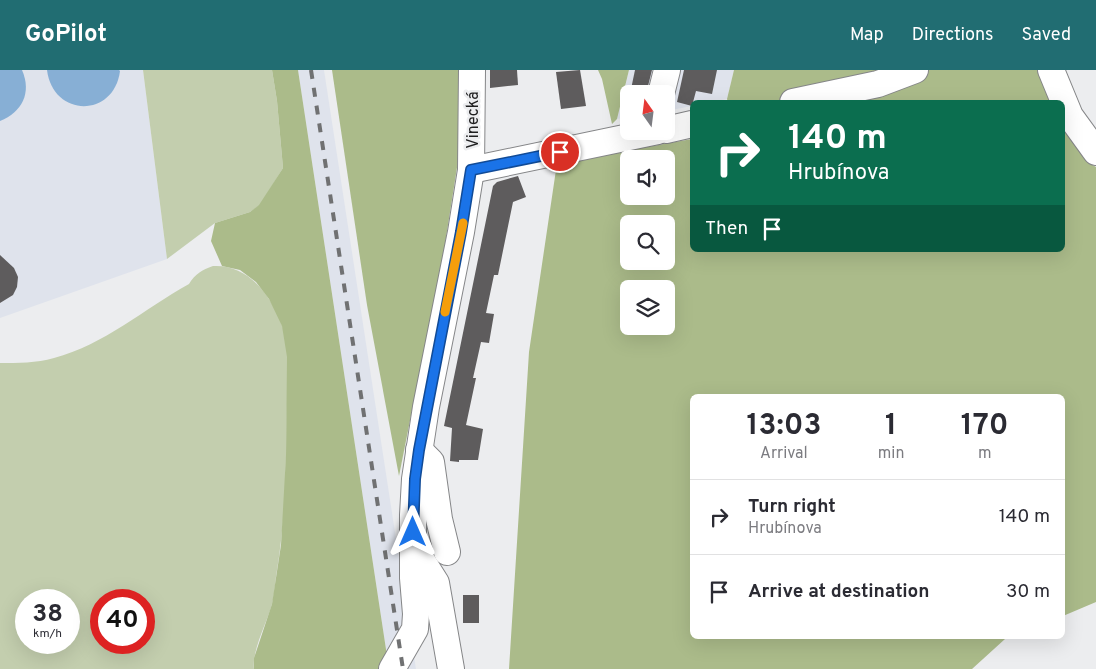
<!DOCTYPE html>
<html lang="en">
<head>
<meta charset="utf-8">
<style>
  body { margin:0; font-family:Overpass,sans-serif; background:#f2f2f3; color:#2b2b33; height:100vh; display:flex; flex-direction:column; font-size:19px; white-space:nowrap }
  * { box-sizing:border-box; margin:0 }
  p { font-size:16px; color:#7c7c81 }
  .icon { flex:none; width:28px; height:28px; fill:none; stroke:currentColor; stroke-width:2; stroke-linecap:round; stroke-linejoin:round }
  .map { position:relative; flex:1; overflow:hidden }
  .side { position:absolute; left:690px; top:324px; width:375px; height:245px; display:flex; flex-direction:column; background:#fff; border-radius:8px; box-shadow:0 5px 20px #0002 }
  .side>* { flex:none }
  .guide { position:absolute; left:690px; top:30px; width:375px; height:152px; border-radius:8px; box-shadow:0 5px 20px #0002; background:#0b6e4f; color:#fff; overflow:hidden }
  .needle { width:32px; rotate:346deg }
  .fabs { position:absolute; left:620px; top:15px; display:grid; gap:10px }
  .fabs a { display:grid; place-items:center; width:55px; height:55px; border-radius:8px; background:#fff; box-shadow:0 5px 20px #0002; font-size:25px }
  .speed { position:absolute; left:15px; top:519px; display:flex; gap:10px; font-size:25px; font-weight:700; text-align:center }
  .speed>* { display:grid; place-content:center; width:65px; height:65px; border-radius:50%; background:#fff; box-shadow:0 5px 20px #0002; line-height:1 }
  .speed small { font-size:12px; font-weight:400 }
  .speed .limit { border:8px solid #d22; background:#fff; color:#111 }
  .pin { position:absolute; display:grid; place-items:center; width:42px; height:42px; color:#fff; margin:-21px; border:2px solid #fff; border-radius:50%; box-shadow:0 1px 5px #0007 }
  .me { position:absolute; width:55px; margin:-28px; rotate:0deg; stroke-linejoin:round; filter:drop-shadow(0 0 4px #0008) }
  .turn { display:flex; align-items:center; gap:18px; height:105px; padding:0 15px; font-size:22px }
  .turn .icon { width:65px; height:65px; stroke-width:2.5 }
  .turn b { display:block; font-size:35px; line-height:42px }
  .then { display:flex; align-items:center; height:48px; padding:0 15px; background:#0003; gap:10px; font-size:19px }
  .eta { display:flex; justify-content:space-evenly; align-items:center; height:85px; text-align:center }
  .eta b { font-size:30px; font-weight:700; line-height:35px }
  ul { padding:0; list-style:none }
  li { display:flex; align-items:center; gap:15px; height:75px; padding:0 15px; border-top:1px solid #e1e1e2 }
  li div { flex:1 }
  li b { display:block; font-size:19px }
  li em { font-style:normal }
  header { display:flex; align-items:center; gap:30px; box-sizing:border-box; height:70px; padding:0 25px; background:#216d72; color:#fff }
  header strong { font-size:24px }
  nav { display:flex; gap:28px; margin-inline-start:auto; font-size:18px }
  .map>svg:first-child { display:block }
  .built { fill:#dfe3ec }
  .green { fill:#c3ceae; fill-rule:evenodd }
  .forest { fill:#abbb8a; fill-rule:evenodd }
  .water { fill:#87afd5 }
  .building { fill:#5e5c5d }
  .lines { fill:none; stroke-linecap:round; stroke-linejoin:round }
  .minor-casing { stroke:#858688; stroke-width:28 }
  .minor { stroke:#fff; stroke-width:26 }
  .rail { stroke:#707172; stroke-width:4; stroke-dasharray:9 9; stroke-linecap:butt }
  .route-casing { stroke:#114b97; stroke-width:12 }
  .route { stroke:#1a73e8; stroke-width:9 }
  .slow { stroke:#f59e0b; stroke-width:9 }
  .labels { text-anchor:middle; stroke-width:5; stroke-linejoin:round; paint-order:stroke }
  .street-label { font-size:16px; fill:#1f1f20; stroke:#ecedef }
</style>
</head>
<body>
<header>
<strong>GoPilot</strong>
<nav><a>Map</a><a>Directions</a><a>Saved</a></nav>
</header>
<div class="map">
<svg width="1096" height="599" viewBox="0 0 1096 599">
  <rect width="100%" height="100%" fill="#ecedef"/>
  <g class="built">
    <polygon points="0,0 143,0 167,189 0,248"/>
    <polygon points="298,0 324,0 416,599 389,599"/>
    <polygon points="629,0 734,0 727,29 710,32 692,32 692,36 666,41 666,24 629,24 629,47 617,49"/>
  </g>
  <g class="green">
    <polygon points="143,0 272,0 277,31 283,98 260,135 250,142 215,153 167,189"/>
    <path d="M213,196C248,194 271,225 282,255C291,279 287,309 287,334C286,389 286,446 277,500C275,511 275,523 272,534C267,553 252,579 254,599H0V293C18,293 36,293 54,288C104,275 144,239 189,214C195,204 202,200 213,196ZM26,530H69V572H26ZM101,530H144V572H101Z"/>
  </g>
  <g class="forest">
    <polygon points="272,0 298,0 389,599 254,599 254,588 272,534 281,475 286,385 287,287 282,256 269,229 256,212 240,200 222,196 211,171 215,153 250,142 259,135 283,98 277,31"/>
    <polygon points="332,0 460,0 461,72 445,174 399,406 367,235"/>
    <polygon points="598,0 629,0 617,49 612,54 602,9"/>
    <polygon points="734,0 1042,0 1054,32 728,32 727,29"/>
    <path d="M1063,54L1091,94L1096,97V532L1063,546L1062,326H692V566H1012L1005,569L972,599H509L529,282L557,93L692,69V180H1062ZM629,89H666V126H629ZM629,154H666V191H629ZM629,219H666V256H629Z"/>
  </g>
  <g class="water">
    <path d="M0,0H22C32,23 22,42 0,51Z"/>
    <path d="M47,0H119L120,1C114,48 53,48 47,0Z"/>
  </g>
  <g class="building">
    <polygon points="490,0 517,0 518,15 490,18"/>
    <polygon points="580,0 586,36 561,39 556,2"/>
    <polygon points="635,0 652,0 646,24 630,24"/>
    <polygon points="684,0 717,0 712,24 696,21 692,36 677,32"/>
    <polygon points="518,106 526,127 513,132 498,205 494,205 486,243 494,244 489,273 481,272 473,308 476,308 466,355 483,359 478,390 459,390 459,392 450,391 452,358 444,356 493,116 497,112"/>
    <polygon points="0,185 14,198 18,207 17,217 13,225 0,233"/>
    <rect x="463" y="525" width="16" height="28"/>
  </g>
  <g class="lines">
    <g class="minor-casing">
      <g id="minor">
        <polyline points="1051,0 1070,46 1096,82"/>
        <polyline points="661,24 667,0"/>
        <polyline points="793,32 878,14 915,0"/>
        <polyline points="666,60 692,54"/>
        <polyline points="471,100 658,61"/>
        <polyline points="419,380 431,392 439,449 447,482"/>
        <polyline points="414,478 436,513 451,599"/>
        <polyline points="392,599 415,559 416,544 413,508 413,445 415,409 426,337 461,162 471,100 472,0"/>
      </g>
    </g>
    <use href="#minor" class="minor"/>
    <polyline class="rail" points="311,0 403,599"/>
  </g>
  <g class="lines">
    <g class="route-casing">
      <polyline id="route" points="413,462 415,409 419,380 461,162 471,100 560,82"/>
    </g>
    <use href="#route" class="route"/>
    <polyline class="slow" points="445,242 463,153"/>
  </g>
  <g class="labels">
    <g class="street-label">
      <text transform="translate(472 50) rotate(-90)" y="6">Vinecká</text>
    </g>
  </g>
</svg>
<div class="fabs">
<a><svg class="needle" viewBox="-14 -14 28 28"><path d="M0-13l5 13h-10z" fill="#e53935"/><path d="M0 13l5-13h-10z" fill="#7c7c81"/></svg></a>
<a><svg class="icon" aria-label="sound" viewBox="0 0 24 24"><path d="M4 9h4l5-4v14l-5-4H4zM17 9q2 3 0 6"/></svg></a>
<a><svg class="icon" aria-label="search" viewBox="0 0 24 24"><circle cx="10" cy="10" r="6"/><path d="M15 15l6 6"/></svg></a>
<a><svg class="icon" aria-label="layers" viewBox="0 0 24 24"><path d="M12 4l9 5-9 5-9-5zM3 14l9 5 9-5"/></svg></a>
</div>
<div class="speed"><div>38<small>km/h</small></div><div class="limit">40</div></div>
<div class="pin" style="left:560px;top:82px;background:#d93025"><svg class="icon" aria-label="arrive" viewBox="0 0 24 24"><path d="M6 21V4h12l-3 4 3 4H6"/></svg></div>
<svg class="me" style="left:413px;top:462px" viewBox="-20 -20 40 40"><path d="M0-17L14 15 0 8-14 15z" fill="#1a73e8" stroke="#fff" stroke-width="4"/></svg>
<div class="guide">
<div class="turn"><svg class="icon" aria-label="right" viewBox="0 0 24 24"><path d="M7 20v-9h11M14 6l5 5-5 5"/></svg><div><b>140 m</b>Hrubínova</div></div>
<div class="then">Then<svg class="icon" aria-label="arrive" viewBox="0 0 24 24"><path d="M6 21V4h12l-3 4 3 4H6"/></svg></div>
</div>
<section class="side">
<div class="eta">
<div><b>13:03</b><p>Arrival</p></div>
<div><b>1</b><p>min</p></div>
<div><b>170</b><p>m</p></div>
</div>
<ul>
<li><svg class="icon" aria-label="right" viewBox="0 0 24 24"><path d="M7 20v-9h11M14 6l5 5-5 5"/></svg><div><b>Turn right</b><p>Hrubínova</p></div><em>140 m</em></li>
<li><svg class="icon" aria-label="arrive" viewBox="0 0 24 24"><path d="M6 21V4h12l-3 4 3 4H6"/></svg><div><b>Arrive at destination</b></div><em>30 m</em></li>
</ul>
</section>
</div>
</body>
</html>
